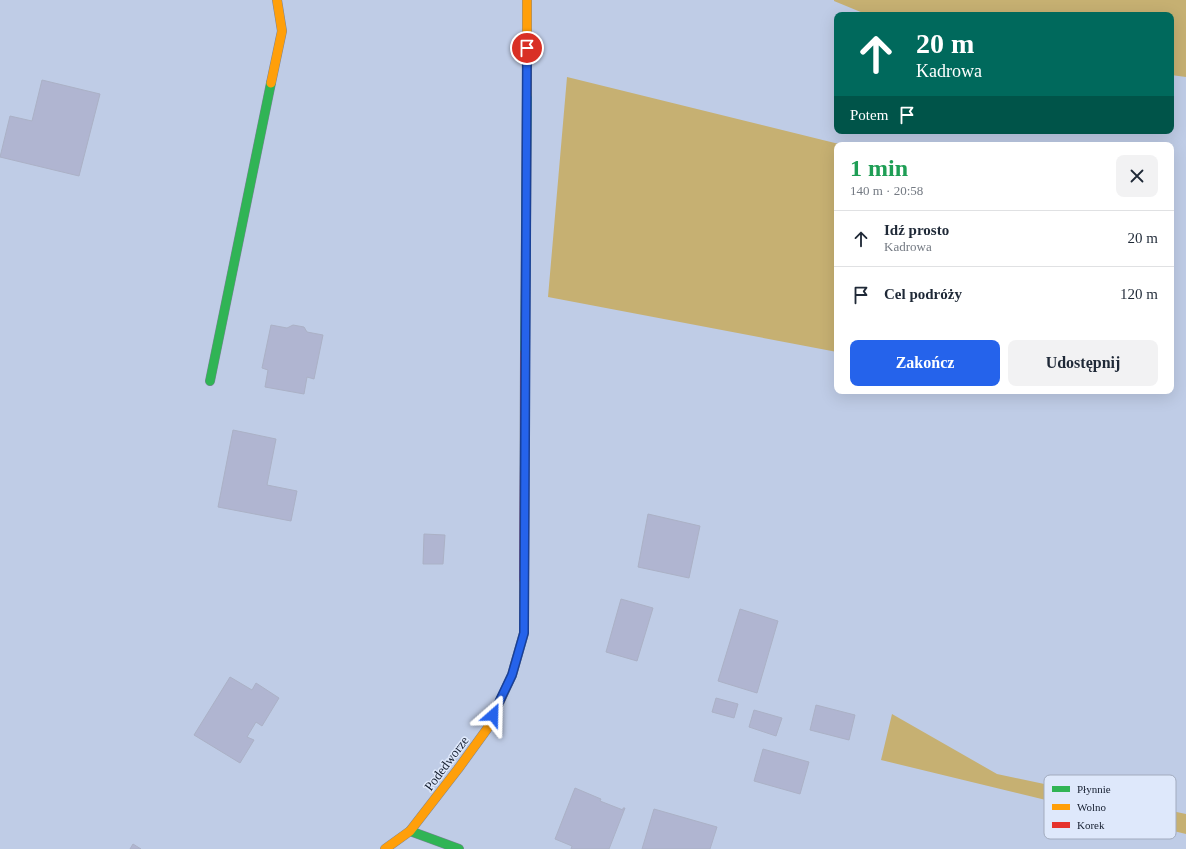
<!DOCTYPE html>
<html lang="pl">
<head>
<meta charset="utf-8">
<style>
  body { margin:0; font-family:"Times New Roman",serif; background:#f2f2f3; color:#1f2937; height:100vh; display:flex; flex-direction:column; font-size:15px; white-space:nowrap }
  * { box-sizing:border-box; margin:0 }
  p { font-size:13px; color:#747a83 }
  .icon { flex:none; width:22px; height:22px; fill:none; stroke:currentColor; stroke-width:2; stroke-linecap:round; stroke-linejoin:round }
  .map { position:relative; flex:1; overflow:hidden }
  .drawer { position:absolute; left:834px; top:142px; width:340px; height:252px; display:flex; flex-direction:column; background:#fff; border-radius:8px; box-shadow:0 4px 16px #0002 }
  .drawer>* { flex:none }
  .banner { position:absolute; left:834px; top:12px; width:340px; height:122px; border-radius:8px; box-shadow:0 4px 16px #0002; background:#00695c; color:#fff; overflow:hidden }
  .pin { position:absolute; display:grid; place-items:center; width:34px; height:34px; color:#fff; margin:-17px; border:2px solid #fff; border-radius:50%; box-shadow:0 1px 4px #0007 }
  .me { position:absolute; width:44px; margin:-22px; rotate:25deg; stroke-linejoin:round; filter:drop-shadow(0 0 3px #0008) }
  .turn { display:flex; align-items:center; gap:14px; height:84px; padding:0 16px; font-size:18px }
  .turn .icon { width:52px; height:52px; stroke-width:2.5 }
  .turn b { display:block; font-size:28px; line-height:34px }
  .then { display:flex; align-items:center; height:38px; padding:0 16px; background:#0003; gap:8px; font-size:15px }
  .round { display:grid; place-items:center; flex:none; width:42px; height:42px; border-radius:8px; background:#f2f2f3 }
  .summary { display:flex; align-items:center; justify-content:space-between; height:68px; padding:0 16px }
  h1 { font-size:24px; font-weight:800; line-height:30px; color:#1e9e55 }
  .primary-button { display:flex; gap:8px; margin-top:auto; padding:8px 16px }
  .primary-button a { flex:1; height:46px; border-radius:8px; background:#2563eb; color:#fff; font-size:16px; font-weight:800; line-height:46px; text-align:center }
  .primary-button a+a { background:#f2f2f3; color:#1f2937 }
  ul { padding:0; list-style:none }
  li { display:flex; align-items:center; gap:12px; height:56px; padding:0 16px; border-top:1px solid #e0e1e3 }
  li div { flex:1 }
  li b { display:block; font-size:15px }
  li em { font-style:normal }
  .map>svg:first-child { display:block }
  .green { fill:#c6b072 }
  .building { fill:#b0b5d1; stroke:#abb1c6 }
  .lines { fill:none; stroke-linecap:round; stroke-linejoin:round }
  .fast-casing { stroke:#7b8497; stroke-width:10 }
  .slow-casing { stroke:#7b8497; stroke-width:10 }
  .jam-casing { stroke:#7b8497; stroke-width:10 }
  .fast { stroke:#30b455; stroke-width:9 }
  .slow { stroke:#ff9f0a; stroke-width:9 }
  .jam { stroke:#e5322d; stroke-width:9 }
  .route-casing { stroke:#184099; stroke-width:10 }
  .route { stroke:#2563eb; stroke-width:7 }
  .labels { text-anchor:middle; stroke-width:3; stroke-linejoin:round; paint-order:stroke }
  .street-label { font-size:13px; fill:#151e2f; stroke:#dee8fb }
  .key { fill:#dee8fb; stroke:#a2abbe; stroke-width:1 }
  .key-label { font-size:11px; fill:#151e2f }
</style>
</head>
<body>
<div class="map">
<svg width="1186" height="849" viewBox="0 0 1186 849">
  <rect width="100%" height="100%" fill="#bfcce6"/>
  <g class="green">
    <polygon points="834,0 1186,0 1186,77 1171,75 1171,15 868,15 834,1"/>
    <polygon points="567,77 843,145 837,145 837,352 548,297"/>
    <polygon points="892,714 997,774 1186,814 1186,834 881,760"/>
  </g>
  <g class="building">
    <polygon points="42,80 100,94 79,176 0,157 10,116 32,121"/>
    <polygon points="271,325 287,328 293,325 304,327 307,332 323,335 314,379 307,377 304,394 265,387 268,370 262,368"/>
    <polygon points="233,430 276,439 267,485 297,491 291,521 218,507"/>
    <polygon points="648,514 700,526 689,578 638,567"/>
    <polygon points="424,534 445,535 443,564 423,564"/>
    <polygon points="621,599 653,608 637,661 606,652"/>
    <polygon points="740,609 778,621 757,693 718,681"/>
    <polygon points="230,677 252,690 256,683 279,698 262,726 256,722 247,737 254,740 240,763 194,735"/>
    <polygon points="716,698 738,704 734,718 712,712"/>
    <polygon points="816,705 855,715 849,740 810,730"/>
    <polygon points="754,710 782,718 776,736 749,727"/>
    <polygon points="763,749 809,762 800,794 754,781"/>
    <polygon points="575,788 601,799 600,801 623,810 623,808 625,808 609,849 571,849 572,846 555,839"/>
    <polygon points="654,809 717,827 710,849 642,849"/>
    <polygon points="133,844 141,849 130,849"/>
  </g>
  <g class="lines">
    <g class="fast-casing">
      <g id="fast">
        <polyline points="525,352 527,95"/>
        <polyline points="210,381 271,83"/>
        <polyline points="410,831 459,849"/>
      </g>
    </g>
    <g class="slow-casing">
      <g id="slow">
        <polyline points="271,83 282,31 277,0"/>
        <polyline points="527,95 527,0"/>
        <polyline points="385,849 410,831 458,769 487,729 512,675 524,633 524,580"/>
      </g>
    </g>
    <g class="jam-casing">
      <polyline id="jam" points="524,580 525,352"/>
    </g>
    <use href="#fast" class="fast"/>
    <use href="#slow" class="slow"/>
    <use href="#jam" class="jam"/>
  </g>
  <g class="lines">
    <g class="route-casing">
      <polyline id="route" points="493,715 512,675 524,633 527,48"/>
    </g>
    <use href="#route" class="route"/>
  </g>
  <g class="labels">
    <g class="street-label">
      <text transform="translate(446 763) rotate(-53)" y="5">Podedworze</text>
    </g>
  </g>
  <rect x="1044" y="775" width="132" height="64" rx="6" class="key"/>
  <rect x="1052" y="786" width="18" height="6" fill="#30b455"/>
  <rect x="1052" y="804" width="18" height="6" fill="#ff9f0a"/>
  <rect x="1052" y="822" width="18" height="6" fill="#e5322d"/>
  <g class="key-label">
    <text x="1077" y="793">Płynnie</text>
    <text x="1077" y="811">Wolno</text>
    <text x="1077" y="829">Korek</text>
  </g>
</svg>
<div class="pin" style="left:527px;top:48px;background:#d93025"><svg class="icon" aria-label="arrive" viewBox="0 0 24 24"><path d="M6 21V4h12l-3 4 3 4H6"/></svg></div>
<svg class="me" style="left:493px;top:715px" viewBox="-20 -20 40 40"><path d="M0-17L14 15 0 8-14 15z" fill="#2563eb" stroke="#fff" stroke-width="4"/></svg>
<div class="banner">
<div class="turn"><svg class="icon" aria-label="ahead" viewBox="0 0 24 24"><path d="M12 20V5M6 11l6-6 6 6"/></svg><div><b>20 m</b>Kadrowa</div></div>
<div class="then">Potem<svg class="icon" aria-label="arrive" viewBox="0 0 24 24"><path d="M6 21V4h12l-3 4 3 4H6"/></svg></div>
</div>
<section class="drawer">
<div class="summary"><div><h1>1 min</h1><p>140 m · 20:58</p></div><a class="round"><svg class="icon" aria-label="close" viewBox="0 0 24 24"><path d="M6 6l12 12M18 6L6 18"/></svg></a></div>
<ul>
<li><svg class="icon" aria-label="ahead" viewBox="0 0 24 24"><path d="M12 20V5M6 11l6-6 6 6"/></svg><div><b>Idź prosto</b><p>Kadrowa</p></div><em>20 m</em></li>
<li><svg class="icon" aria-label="arrive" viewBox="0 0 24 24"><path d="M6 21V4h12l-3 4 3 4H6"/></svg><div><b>Cel podróży</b></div><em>120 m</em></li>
</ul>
<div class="primary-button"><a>Zakończ</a><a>Udostępnij</a></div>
</section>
</div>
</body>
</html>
